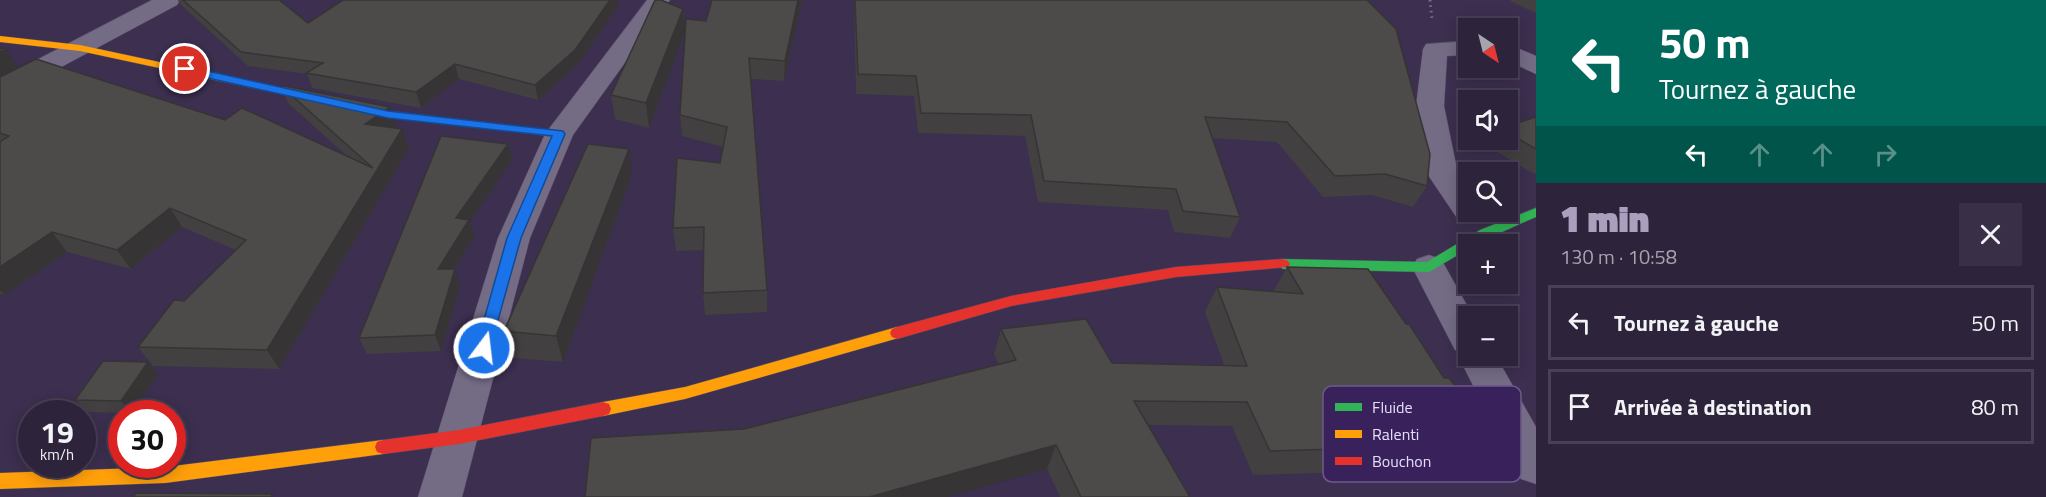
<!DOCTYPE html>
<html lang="fr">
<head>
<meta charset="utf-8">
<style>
  body { margin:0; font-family:"Titillium Web",sans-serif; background:#392f46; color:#f1f3f6; height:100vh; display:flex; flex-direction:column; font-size:22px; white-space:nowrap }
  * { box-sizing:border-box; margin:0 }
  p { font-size:20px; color:#a7a4af }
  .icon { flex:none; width:33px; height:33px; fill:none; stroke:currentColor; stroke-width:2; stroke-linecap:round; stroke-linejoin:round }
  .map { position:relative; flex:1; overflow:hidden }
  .sheet { display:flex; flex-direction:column; background:#2d233b; width:510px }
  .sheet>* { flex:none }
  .guide { background:#00695c; color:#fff; overflow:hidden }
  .needle { width:39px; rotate:145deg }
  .fabs { position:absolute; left:1458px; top:18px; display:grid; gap:12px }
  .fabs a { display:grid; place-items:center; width:60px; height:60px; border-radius:0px; background:#2d233b; box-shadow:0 3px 15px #0003,0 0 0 2px #484055; font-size:30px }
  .speed { position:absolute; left:18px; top:400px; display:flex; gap:12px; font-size:30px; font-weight:700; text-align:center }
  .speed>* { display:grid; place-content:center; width:78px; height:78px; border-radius:50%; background:#2d233b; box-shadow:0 3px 15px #0003,0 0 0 2px #484055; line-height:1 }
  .speed small { font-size:15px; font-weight:400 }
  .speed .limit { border:9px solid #d22; background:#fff; color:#111 }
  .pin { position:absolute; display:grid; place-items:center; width:51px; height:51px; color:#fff; margin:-26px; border:3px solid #fff; border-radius:50%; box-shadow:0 2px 6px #0007 }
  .me { position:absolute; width:66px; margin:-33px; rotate:15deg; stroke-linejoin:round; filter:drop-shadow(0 0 4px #0008) }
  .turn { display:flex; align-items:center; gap:21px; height:126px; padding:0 24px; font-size:27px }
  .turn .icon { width:78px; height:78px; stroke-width:2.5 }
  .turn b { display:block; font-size:42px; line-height:51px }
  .lanes { display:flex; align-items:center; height:57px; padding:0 24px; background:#0003; justify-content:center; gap:30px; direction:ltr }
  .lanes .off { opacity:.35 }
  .round { display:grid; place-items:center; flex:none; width:63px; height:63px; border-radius:0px; background:#392f46 }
  .head { display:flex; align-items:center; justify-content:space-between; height:102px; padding:0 24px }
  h1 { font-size:36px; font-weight:800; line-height:45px; color:#aaa0be }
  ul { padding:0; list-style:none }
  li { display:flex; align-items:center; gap:18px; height:75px; margin:0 12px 9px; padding:0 12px; border:3px solid #484055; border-radius:0px }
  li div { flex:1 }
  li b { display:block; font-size:22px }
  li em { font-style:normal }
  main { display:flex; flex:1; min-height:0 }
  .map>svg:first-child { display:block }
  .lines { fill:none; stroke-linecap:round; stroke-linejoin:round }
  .street-casing { stroke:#564c66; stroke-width:1 }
  .fast-casing { stroke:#564c66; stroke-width:1 }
  .slow-casing { stroke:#564c66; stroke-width:1 }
  .jam-casing { stroke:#564c66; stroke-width:1 }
  .path { stroke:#786f86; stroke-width:3; stroke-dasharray:1.5 4; stroke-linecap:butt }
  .street { fill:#746b85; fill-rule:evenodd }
  .fast { fill:#30b455; fill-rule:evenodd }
  .slow { fill:#ff9f0a; fill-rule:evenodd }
  .jam { fill:#e5322d; fill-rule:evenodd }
  .wall { fill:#424040 }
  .shaded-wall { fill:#363434 }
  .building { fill:#4d4a4a; stroke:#363434; stroke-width:1.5 }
  .route { fill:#1a73e8; stroke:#114b97; stroke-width:1.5 }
  .key { fill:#39225c; stroke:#6d5a8b; stroke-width:1.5 }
  .key-label { font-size:16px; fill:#e5ddfa }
</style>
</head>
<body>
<main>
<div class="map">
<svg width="1536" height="497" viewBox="0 0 1536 497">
  <rect width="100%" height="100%" fill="#3c2f4f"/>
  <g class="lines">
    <g class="street-casing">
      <g id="street">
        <polygon points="152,0 180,0 177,5 9,95 0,97 0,79"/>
        <polygon points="647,0 670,0 573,135 530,238 462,497 418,497 498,238 545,134"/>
        <polygon points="1468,41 1468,55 1447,56 1444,106 1458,174 1468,189 1468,212 1483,212 1479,218 1468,221 1457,218 1428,175 1416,106 1423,49 1426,44"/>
        <polygon points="1508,44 1536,56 1536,74 1508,61"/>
        <polygon points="1429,255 1441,259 1473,316 1468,316 1468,356 1496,356 1536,427 1536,484 1521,479 1458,356 1461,352 1455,350 1412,267 1417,259"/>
      </g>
    </g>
    <g class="fast-casing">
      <path id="fast" d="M1536,208V217C1523,222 1479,244 1468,244V249L1429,272L1283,269L1276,264L1283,259L1427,262L1480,230Z"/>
    </g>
    <g class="slow-casing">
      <g id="slow">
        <polygon points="0,36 80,45 388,111 559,131 565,134 559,137 388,117 80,51 0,42"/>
        <polygon points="897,327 902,329 904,333 902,337 685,399 603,416 597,414 595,409 597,404 603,402 685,387"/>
        <polygon points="383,440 389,442 391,447 389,452 383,454 165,483 0,489 0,473 165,467"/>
      </g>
    </g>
    <g class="jam-casing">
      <g id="jam">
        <polygon points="1283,259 1288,261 1290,264 1288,267 1176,277 1011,306 897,339 892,337 890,333 892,329 897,327 1011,296 1176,267"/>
        <polygon points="603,402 609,404 611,409 609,414 603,416 459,444 383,454 377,452 375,447 377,442 383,440 459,430"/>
      </g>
    </g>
    <polyline class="path" points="1430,0 1432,20"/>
    <use href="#street" class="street"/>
    <use href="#fast" class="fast"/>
    <use href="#slow" class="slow"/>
    <use href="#jam" class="jam"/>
  </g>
  <g class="wall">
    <polygon points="178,0 279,0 308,23 618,6 578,64 538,100 459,79 421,108 312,88 307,74 248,66 180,4"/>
    <polygon points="712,0 802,0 784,81 751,79 767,290 767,312 705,315 703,293 703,250 676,251 673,228 720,163 723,147 682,136 680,115"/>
    <polygon points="854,0 1367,0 1427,186 1413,207 1372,195 1323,197 1277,142 1212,138 1240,217 1230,238 1174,232 1168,210 1038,202 1025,136 918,133 914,96 856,94"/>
    <polygon points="1511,0 1536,0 1536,13 1510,1"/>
    <polygon points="683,9 685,32 649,128 615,119 611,95"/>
    <polygon points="0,77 225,120 347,156 288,103 280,85 390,107 397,125 393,128 409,148 279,369 153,366 138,347 236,250 182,227 131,269 67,252 4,295 0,294"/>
    <polygon points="1536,117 1536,173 1534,174 1487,146 1491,140 1508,140 1508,126"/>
    <polygon points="508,144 512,160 470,222 474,236 454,269 460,285 441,351 367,354 359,338"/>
    <polygon points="632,174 563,362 513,358 504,331"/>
    <polygon points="1287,267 1444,378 1499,444 1475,468 1253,475 1232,426 1148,425 1190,497 1060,497 1047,469 585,497 744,429 999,364 994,354 1001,329 1112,363 1224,365 1205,312 1217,287 1273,292"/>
    <polygon points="148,362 158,374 132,413 86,412 75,400"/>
  </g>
  <g class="shaded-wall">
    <polygon points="610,0 617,0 618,6 578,64 538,100 535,85"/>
    <polygon points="798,0 802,0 784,81 785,61"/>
    <polygon points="683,9 685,32 649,128 646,103"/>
    <polygon points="6,49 18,67 0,76 0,52"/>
    <polygon points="455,64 459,79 421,108 416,92"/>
    <polygon points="390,107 397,125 372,143 365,124"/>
    <polygon points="402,129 409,148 279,369 267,350"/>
    <polygon points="508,144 512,160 470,222 474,236 444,285 438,269 456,218"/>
    <polygon points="629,149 632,174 563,362 556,336"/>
    <polygon points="170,208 182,227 131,269 117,250"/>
    <polygon points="52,232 67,252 4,295 0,290 0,267"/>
    <polygon points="455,269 460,285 441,351 435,335"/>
    <polygon points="148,362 158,374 132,413 121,401"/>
    <polygon points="1056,445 1047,469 947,497 869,497"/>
  </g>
  <g class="building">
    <polygon points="183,0 279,0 308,23 343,0 610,0 575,50 535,85 455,64 416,92 306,73 323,63 241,52"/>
    <polygon points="655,0 661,0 683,9 646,103 611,95"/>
    <polygon points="712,0 798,0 785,61 749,58 767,290 703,293 704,227 673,228 677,158 720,163 727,127 680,115 686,19 706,21"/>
    <polygon points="855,0 1367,0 1396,29 1430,154 1427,186 1385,174 1335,176 1287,122 1205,117 1240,217 1183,211 1176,189 1044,181 1031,115 921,113 916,76 858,74"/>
    <polygon points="0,48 6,49 0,52"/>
    <polygon points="36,59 225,120 242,108 373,168 280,85 390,107 365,124 402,129 267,350 138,347 174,300 184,301 246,240 170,208 117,250 52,232 0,267 0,142 9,136 0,133 0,77"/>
    <polygon points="1536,117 1536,149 1508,133 1508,126"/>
    <polygon points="441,136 508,144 456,218 469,220 438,269 455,269 435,335 359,338"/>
    <polygon points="588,144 629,149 556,336 504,331"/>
    <polygon points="1287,267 1368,269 1406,324 1409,324 1444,378 1449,378 1499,444 1270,451 1247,402 1134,401 1190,497 1081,497 1056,445 869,497 582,497 585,497 591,438 744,429 1016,360 1001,329 1086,319 1112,363 1247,366 1217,287 1303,294"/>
    <polygon points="103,361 148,362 121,401 75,400"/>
    <polygon points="136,493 273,494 271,497 133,497"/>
  </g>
  <polygon class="route" points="185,66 388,111 563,131 565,134 521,238 489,352 478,352 476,348 507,238 552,136 388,118 181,72 181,67"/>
  <rect x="1323" y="386" width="198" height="96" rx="9" class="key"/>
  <rect x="1335" y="403" width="27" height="8" fill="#30b455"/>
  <rect x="1335" y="430" width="27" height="8" fill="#ff9f0a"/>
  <rect x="1335" y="457" width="27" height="8" fill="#e5322d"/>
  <g class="key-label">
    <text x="1372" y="413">Fluide</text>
    <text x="1372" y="440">Ralenti</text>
    <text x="1372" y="467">Bouchon</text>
  </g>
</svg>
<div class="fabs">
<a><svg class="needle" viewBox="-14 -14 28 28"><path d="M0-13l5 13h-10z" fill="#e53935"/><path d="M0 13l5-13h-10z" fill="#a7a4af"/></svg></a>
<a><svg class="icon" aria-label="sound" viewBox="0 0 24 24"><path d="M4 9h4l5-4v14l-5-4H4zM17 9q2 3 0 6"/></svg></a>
<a><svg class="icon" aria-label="search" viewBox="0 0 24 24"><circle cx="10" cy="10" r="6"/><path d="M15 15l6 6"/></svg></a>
<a>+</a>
<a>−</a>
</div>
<div class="speed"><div>19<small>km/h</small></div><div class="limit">30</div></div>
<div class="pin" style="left:185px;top:69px;background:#d93025"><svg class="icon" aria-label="arrive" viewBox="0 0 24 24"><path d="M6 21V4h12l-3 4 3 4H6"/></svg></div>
<svg class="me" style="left:484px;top:348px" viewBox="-20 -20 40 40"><circle r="17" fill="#1a73e8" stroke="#fff" stroke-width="3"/><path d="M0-11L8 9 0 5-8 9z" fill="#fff"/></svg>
</div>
<section class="sheet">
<div class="guide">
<div class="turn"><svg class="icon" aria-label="left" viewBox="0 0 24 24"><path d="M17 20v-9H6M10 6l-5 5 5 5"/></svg><div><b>50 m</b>Tournez à gauche</div></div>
<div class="lanes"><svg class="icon" aria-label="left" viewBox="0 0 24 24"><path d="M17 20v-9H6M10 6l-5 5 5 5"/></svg><svg class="icon off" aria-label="ahead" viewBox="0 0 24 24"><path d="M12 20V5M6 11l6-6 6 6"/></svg><svg class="icon off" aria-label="ahead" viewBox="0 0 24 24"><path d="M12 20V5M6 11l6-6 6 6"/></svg><svg class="icon off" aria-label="right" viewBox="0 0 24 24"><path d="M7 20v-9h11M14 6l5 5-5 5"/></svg></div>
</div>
<div class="head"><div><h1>1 min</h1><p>130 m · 10:58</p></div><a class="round"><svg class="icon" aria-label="close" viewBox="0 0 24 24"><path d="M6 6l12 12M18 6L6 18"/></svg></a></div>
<ul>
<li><svg class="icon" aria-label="left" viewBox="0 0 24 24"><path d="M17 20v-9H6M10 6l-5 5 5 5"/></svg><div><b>Tournez à gauche</b></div><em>50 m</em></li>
<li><svg class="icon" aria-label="arrive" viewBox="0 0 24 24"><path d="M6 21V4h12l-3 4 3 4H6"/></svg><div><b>Arrivée à destination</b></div><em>80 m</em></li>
</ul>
</section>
</main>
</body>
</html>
